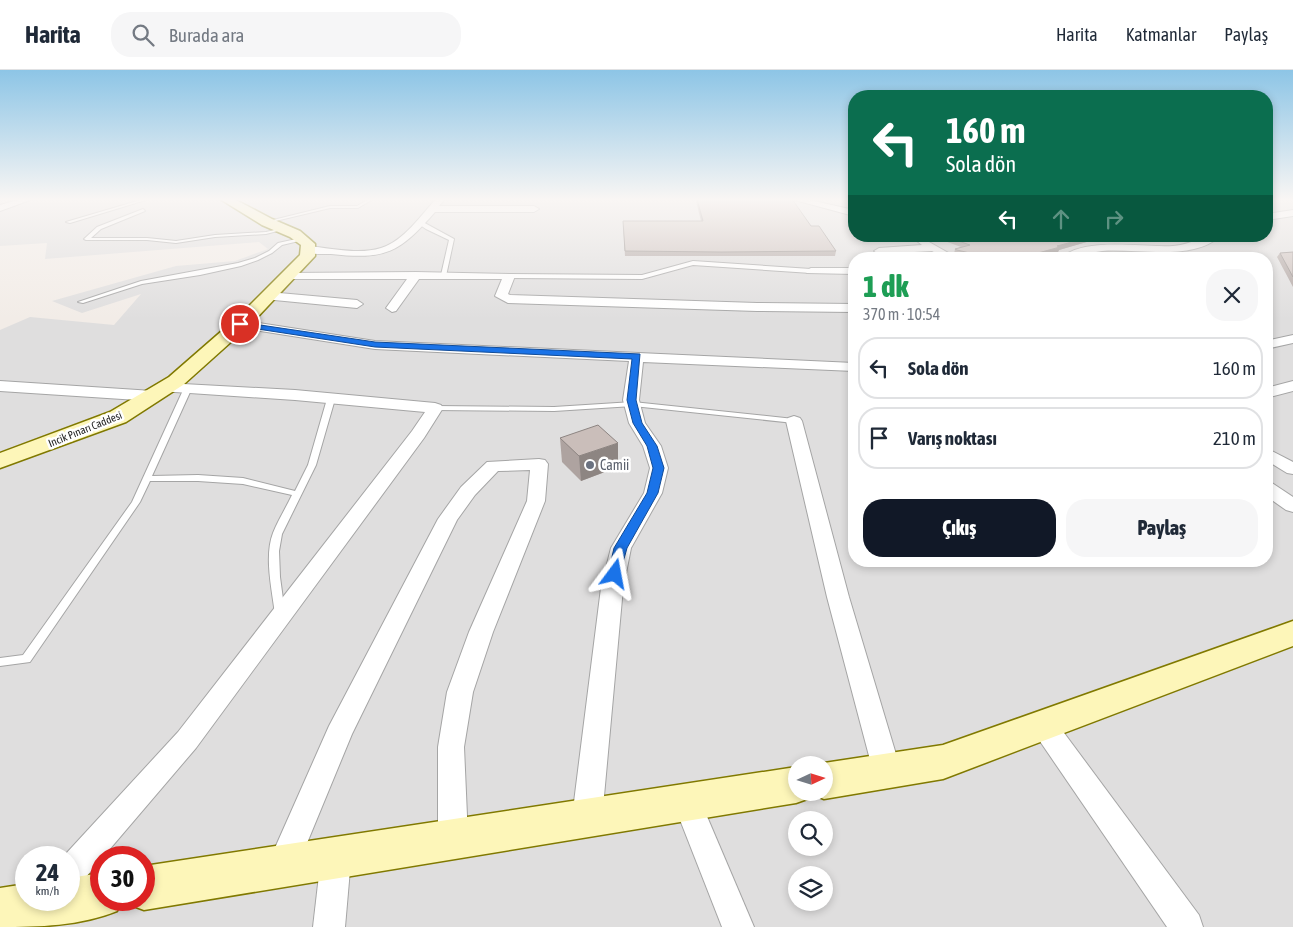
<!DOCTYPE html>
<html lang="tr">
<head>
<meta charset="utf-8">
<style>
  body { margin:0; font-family:"Asap Condensed",sans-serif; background:#f6f6f7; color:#1f2937; height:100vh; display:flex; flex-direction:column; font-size:19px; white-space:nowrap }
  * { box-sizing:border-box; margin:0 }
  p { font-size:16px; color:#747a83 }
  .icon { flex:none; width:28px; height:28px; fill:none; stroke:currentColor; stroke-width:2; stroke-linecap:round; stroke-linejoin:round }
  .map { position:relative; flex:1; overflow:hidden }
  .drawer { position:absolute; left:848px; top:182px; width:425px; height:315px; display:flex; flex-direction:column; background:#fff; border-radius:20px; box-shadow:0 2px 8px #0003 }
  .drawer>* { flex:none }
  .guide { position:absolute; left:848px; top:20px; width:425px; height:152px; border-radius:20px; box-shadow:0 2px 8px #0003; background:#0b6e4f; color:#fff; overflow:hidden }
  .needle { width:32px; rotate:86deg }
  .buttons { position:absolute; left:788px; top:686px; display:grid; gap:10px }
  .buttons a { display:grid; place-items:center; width:45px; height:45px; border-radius:50%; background:#fff; box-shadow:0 2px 8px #0003; font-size:25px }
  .speed { position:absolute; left:15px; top:776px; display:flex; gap:10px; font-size:25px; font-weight:700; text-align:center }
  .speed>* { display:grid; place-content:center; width:65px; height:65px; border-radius:50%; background:#fff; box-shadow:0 2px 8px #0003; line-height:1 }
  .speed small { font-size:12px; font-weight:400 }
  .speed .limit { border:8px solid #d22; background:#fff; color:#111 }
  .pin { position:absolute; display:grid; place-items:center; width:42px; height:42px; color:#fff; margin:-21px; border:2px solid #fff; border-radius:50%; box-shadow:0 1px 5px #0007 }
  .me { position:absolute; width:55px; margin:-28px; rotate:13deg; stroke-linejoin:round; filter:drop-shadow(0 0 4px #0008) }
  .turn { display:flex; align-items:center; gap:18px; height:105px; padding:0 15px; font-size:22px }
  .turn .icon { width:65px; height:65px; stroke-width:2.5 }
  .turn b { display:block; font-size:35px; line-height:42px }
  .lanes { display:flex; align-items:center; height:48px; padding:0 15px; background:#0003; justify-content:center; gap:25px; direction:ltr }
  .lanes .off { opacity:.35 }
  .round { display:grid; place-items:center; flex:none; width:52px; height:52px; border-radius:20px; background:#f6f6f7 }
  .overview { display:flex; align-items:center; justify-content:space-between; height:85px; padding:0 15px }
  h1 { font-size:30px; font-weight:800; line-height:38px; color:#1e9e55 }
  .button { display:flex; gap:10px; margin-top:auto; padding:10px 15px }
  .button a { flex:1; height:58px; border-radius:20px; background:#111827; color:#fff; font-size:20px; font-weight:800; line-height:58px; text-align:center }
  .button a+a { background:#f6f6f7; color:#1f2937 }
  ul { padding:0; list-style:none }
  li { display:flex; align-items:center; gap:15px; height:62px; margin:0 10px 8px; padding:0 5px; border:2px solid #e0e1e3; border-radius:20px }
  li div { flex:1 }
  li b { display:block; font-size:19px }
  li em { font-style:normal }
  header { display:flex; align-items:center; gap:30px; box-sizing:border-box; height:70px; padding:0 25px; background:#fff; border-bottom:1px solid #e0e1e3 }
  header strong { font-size:24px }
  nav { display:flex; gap:28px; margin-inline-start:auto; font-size:18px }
  .search { width:350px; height:45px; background:#f6f6f7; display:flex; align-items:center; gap:12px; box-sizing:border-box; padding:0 18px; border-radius:20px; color:#747a83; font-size:19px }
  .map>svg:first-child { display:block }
  .residential { fill:#dfdede; fill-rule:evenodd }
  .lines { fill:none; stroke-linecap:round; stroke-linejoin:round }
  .lane-casing { stroke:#a5a5a5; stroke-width:2 }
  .street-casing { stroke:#a5a5a5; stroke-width:2 }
  .secondary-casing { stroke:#807900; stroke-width:3 }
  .lane { fill:#fff; fill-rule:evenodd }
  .street { fill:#fff; fill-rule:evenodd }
  .secondary { fill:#fdf6b9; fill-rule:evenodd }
  .wall { fill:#aea3a0 }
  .shaded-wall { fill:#8d8582 }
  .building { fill:#cabeba; stroke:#8d8582 }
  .route { fill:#1a73e8; stroke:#114b97 }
  .worship-dot { fill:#6b7280; stroke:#fff; stroke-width:2 }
  .labels { text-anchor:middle; stroke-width:5; stroke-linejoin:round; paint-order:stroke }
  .far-street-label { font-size:11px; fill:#212121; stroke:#fff }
  .worship-label { font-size:14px; fill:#5b616d; stroke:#fff; text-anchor:start }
</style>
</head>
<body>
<header>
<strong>Harita</strong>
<div class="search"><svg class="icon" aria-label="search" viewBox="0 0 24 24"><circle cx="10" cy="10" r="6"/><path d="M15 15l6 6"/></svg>Burada ara</div>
<nav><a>Harita</a><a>Katmanlar</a><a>Paylaş</a></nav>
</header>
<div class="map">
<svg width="1293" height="857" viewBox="0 0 1293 857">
  <rect width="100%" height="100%" fill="#f2ece7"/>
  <path class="residential" d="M0,129H854V166H1266V129H1293V857H0V260L30,247L114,255L141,224L82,243L52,231L176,196L235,191L268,179L259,172L45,189L47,173L0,176ZM854,189H1266V491H854ZM796,695H824V722H796ZM796,750H824V778H796ZM26,788H69V830H26ZM101,788H144V830H101ZM796,805H824V832H796Z"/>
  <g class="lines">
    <g class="lane-casing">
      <g id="lane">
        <polygon points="144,129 149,129 70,153 66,152"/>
        <polygon points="369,129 373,129 358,138 330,138 267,153 265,152 330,136 357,136"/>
        <polygon points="143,139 145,141 101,159 91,168 147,168 176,171 215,165 266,162 283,158 285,159 266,164 215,167 176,173 147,170 86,170 84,169 97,157"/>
        <polygon points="417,151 421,151 454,169 446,206 441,205 449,170 426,159 417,153"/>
        <polygon points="301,168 303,169 303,170 282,175 272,183 258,190 241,196 200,205 142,214 83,233 78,232 141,211 238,193 255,188 269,181 278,173"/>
        <polygon points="693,191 811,199 814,201 811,203 693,195 642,209 509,208 506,206 509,204 642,205"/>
        <path d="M184,318H187L191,320L152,406L198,405L243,408L295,421L308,395L327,329L331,327L335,329L316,395L282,464L279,481L280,507L285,544L284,547L280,548L276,547L275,544C272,520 264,486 273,463C278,450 286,438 292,425L243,414L198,411H150L140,432L30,592L0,596V588L23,585L132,432Z"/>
        <polygon points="633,332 794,349 798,351 794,353 633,336 554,341 435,340 431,338 435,336 554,337"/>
      </g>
    </g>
    <g class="street-casing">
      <g id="street">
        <polygon points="21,129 33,129 0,141 0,135"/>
        <path d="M436,129H445L439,136H534L539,139L534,142H435C399,183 386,190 331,184C323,184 308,185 302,179L307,176C330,178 359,185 381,178C404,171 421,145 436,129Z"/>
        <polygon points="791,129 805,129 854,140 854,146"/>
        <polygon points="1293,140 1293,146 1266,150 1266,144"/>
        <path d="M1206,166H1220C1192,192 1137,178 1102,181C1086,183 1077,189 1060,189C1083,166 1143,178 1173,176C1185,175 1195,171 1206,166Z"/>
        <polygon points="922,168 959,189 946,189 932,181 879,184 874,181 879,178 922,175 917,171"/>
        <polygon points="811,198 854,198 854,204 807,203 805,201"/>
        <polygon points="416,202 513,204 515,206 508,224 510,225 757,233 854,234 854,242 757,241 508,233 495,226 502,209 419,209 396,241 392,242 386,238 407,209 288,209 282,206 288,203"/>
        <polygon points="268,222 357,230 363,234 357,238 264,229 262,226 264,223"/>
        <polygon points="240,250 375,271 854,293 854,301 643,292 639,330 645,353 661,376 668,398 662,423 631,478 623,518 602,748 597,758 587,762 577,758 572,748 601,518 611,478 644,423 650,398 643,376 629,353 623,330 629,291 375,279 235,257 233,254 235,251"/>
        <polygon points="1293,265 1293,273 1266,279 1266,271"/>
        <polygon points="0,311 153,321 158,323 161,326 158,329 153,331 0,321"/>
        <polygon points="1293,311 1293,321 1266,328 1266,318"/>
        <polygon points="165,313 295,320 435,333 441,335 443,338 424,368 196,678 80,814 69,818 69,788 62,788 178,662 412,361 425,342 295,330 160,321 157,318 160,315"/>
        <polygon points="794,346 800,348 802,351 849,527 901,701 897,710 887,713 877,710 873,701 827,527 786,351 788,348"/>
        <polygon points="1266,378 1293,392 1293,404 1287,403 1266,390"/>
        <polygon points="539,389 545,390 548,394 545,431 493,562 473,622 464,677 468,769 464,779 453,783 442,779 438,769 438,677 447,622 469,562 527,431 530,400 498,401 475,425 457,450 352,664 293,807 282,811 271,807 267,796 329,656 438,449 461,417 487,392"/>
        <polygon points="1266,412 1272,413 1293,427 1293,442 1286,440 1266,426"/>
        <polygon points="1044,645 1053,648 1199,845 1203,857 1167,857 1035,664 1031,656 1035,648"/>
        <polygon points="687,719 697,723 754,857 722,857 673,732 677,723"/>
        <polygon points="336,773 347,777 351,788 345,857 313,857 321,788 325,777"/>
      </g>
    </g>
    <g class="secondary-casing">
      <g id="secondary">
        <polygon points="220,129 234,129 272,149 300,161 315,174 315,186 251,254 183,315 126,352 0,398 0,383 110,342 169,307 239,246 300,185 301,175 290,167 262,155"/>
        <polygon points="1293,551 1293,576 943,709 824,729 812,724 810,728 796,733 144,840 128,834 127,830 144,830 144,796 796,697 796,722 824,722 824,695 820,695 824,693 943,675"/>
        <path d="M101,803V830H121L117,841C80,856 39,857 0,857V818L26,814V830H69V808Z"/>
      </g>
    </g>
    <use href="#lane" class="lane"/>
    <use href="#street" class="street"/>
    <use href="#secondary" class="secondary"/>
  </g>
  <g class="wall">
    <polygon points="696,129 811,156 836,181 835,186 625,186 623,151 701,151 696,131"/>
    <polygon points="931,166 1090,166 1090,171 1059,180 1058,182 1032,189 972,189 956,185 954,184 955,179 961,177"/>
    <polygon points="1293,182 1293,217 1277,187 1280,183"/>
    <polygon points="560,368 618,397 581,411 562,392"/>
  </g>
  <g class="shaded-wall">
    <polygon points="1091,167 1090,171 1059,180 1058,182 1032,189 1016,189 1057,176"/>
    <polygon points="618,373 618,397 581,411 579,386"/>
  </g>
  <g class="building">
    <polygon points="697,129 792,129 811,156 819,156 836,181 721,182 625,181 623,151 703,151"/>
    <polygon points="944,166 1090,166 1091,167 1057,176 1060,177 1016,189 995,189 957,180 955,179 970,175"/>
    <polygon points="1293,182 1293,207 1280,183"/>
    <polygon points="598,355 618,373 579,386 560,368"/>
  </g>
  <linearGradient id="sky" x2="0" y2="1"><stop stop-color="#8dc5e6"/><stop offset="0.52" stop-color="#f9f6f4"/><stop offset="1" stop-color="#f9f6f4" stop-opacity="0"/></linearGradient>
  <rect width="1293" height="249" fill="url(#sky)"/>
  <polygon class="route" points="240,252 375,272 640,284 636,330 642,353 657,376 664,398 658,423 627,478 619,507 610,507 608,504 614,478 647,423 653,398 647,376 633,353 627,330 632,289 375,277 238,256 237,254"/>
  <circle class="worship-dot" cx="590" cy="395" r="5"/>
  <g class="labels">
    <g class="far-street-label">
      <text transform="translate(85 359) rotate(-22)" y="4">Incik Pınarı Caddesi</text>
    </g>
    <g class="worship-label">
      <text x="600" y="400">Camii</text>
    </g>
  </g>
</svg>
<div class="buttons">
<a><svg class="needle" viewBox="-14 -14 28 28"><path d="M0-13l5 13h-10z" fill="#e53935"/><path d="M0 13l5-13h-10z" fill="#747a83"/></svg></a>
<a><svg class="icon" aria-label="search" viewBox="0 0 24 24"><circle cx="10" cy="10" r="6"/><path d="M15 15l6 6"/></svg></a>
<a><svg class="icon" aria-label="layers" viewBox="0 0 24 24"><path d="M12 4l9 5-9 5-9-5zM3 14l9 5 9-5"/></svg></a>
</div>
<div class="speed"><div>24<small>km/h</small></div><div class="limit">30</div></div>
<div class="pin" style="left:240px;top:254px;background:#d93025"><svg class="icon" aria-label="arrive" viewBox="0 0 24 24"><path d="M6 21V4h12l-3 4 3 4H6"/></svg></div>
<svg class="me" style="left:615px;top:504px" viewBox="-20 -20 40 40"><path d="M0-17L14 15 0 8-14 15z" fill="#1a73e8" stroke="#fff" stroke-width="4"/></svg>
<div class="guide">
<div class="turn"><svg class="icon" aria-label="left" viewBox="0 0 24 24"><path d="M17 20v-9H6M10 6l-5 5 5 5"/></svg><div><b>160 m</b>Sola dön</div></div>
<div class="lanes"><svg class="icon" aria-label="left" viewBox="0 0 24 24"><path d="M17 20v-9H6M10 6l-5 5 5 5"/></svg><svg class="icon off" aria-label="ahead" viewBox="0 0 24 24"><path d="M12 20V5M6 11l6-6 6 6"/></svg><svg class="icon off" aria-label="right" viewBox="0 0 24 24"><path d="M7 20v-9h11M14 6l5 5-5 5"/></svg></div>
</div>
<section class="drawer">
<div class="overview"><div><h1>1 dk</h1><p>370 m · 10:54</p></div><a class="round"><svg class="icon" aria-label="close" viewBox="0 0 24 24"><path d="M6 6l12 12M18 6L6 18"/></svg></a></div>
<ul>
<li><svg class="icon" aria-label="left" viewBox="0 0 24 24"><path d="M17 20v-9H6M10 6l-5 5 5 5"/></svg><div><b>Sola dön</b></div><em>160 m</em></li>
<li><svg class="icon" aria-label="arrive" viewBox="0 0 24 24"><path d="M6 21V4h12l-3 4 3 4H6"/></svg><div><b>Varış noktası</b></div><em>210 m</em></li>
</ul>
<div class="button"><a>Çıkış</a><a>Paylaş</a></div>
</section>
</div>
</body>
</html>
